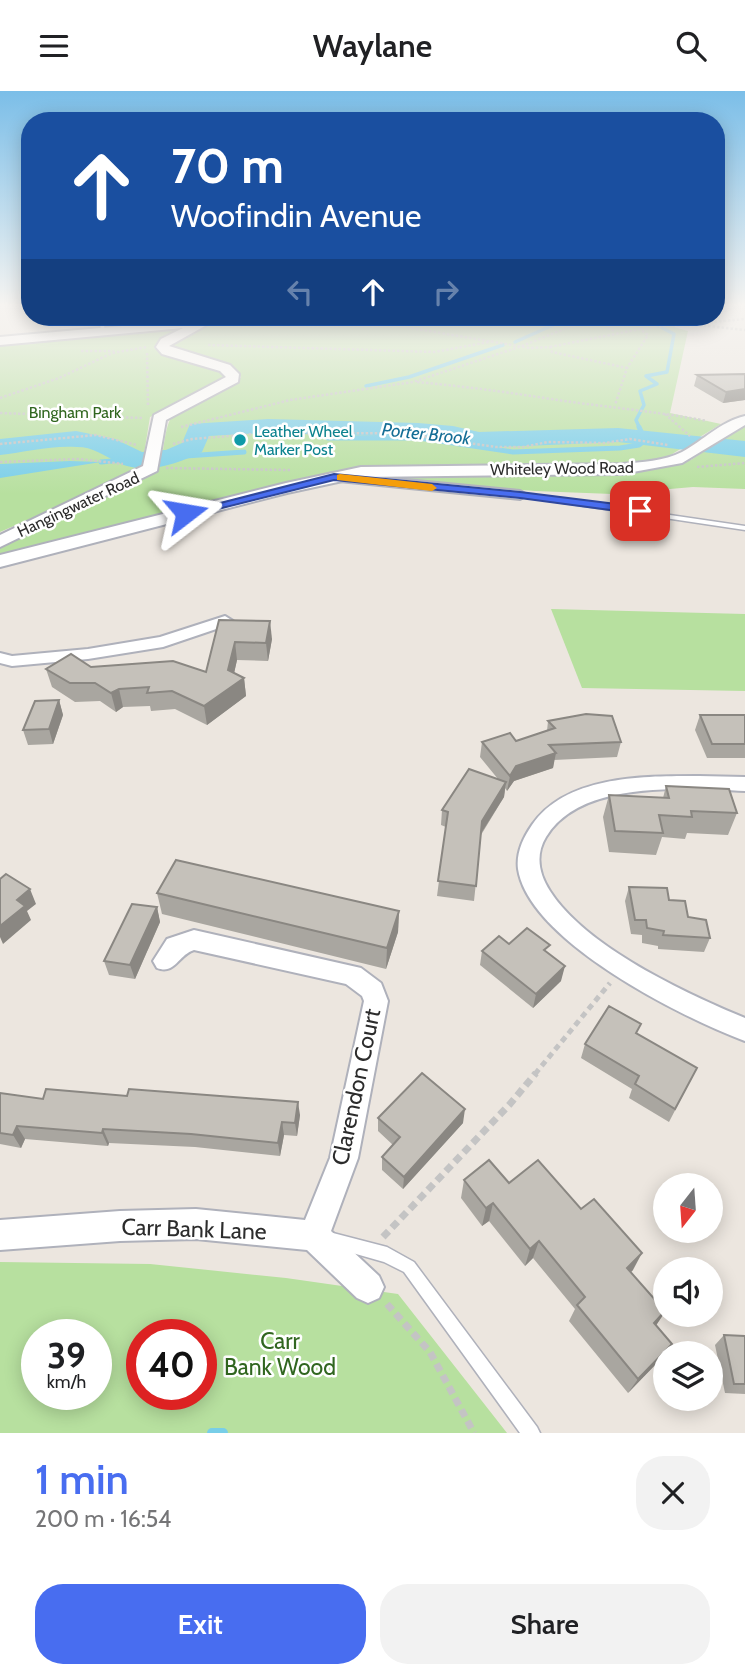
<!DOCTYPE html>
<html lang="en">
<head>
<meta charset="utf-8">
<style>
  body { margin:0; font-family:Cabin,sans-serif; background:#f2f2f2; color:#202124; height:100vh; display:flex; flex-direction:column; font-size:26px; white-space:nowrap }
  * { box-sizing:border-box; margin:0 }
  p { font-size:23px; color:#757577 }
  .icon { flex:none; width:38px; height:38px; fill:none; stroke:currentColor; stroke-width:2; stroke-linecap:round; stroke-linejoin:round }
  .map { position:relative; height:1342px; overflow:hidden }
  .side { display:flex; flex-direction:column; background:#fff; flex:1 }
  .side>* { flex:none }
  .top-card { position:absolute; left:21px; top:21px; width:704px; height:214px; border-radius:28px; box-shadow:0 4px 18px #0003; background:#1a4fa0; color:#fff; overflow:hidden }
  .needle { width:46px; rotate:197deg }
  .fabs { position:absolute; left:653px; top:1082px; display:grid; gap:14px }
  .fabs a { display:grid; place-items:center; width:70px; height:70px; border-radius:50%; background:#fff; box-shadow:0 4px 18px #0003; font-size:35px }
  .speed { position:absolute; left:21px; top:1228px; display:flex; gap:14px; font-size:35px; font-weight:700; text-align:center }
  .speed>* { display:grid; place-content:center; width:91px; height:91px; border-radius:50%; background:#fff; box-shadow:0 4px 18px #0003; line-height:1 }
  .speed small { font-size:18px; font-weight:400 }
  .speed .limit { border:10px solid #d22; background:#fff; color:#111 }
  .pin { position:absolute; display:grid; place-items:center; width:60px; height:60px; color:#fff; margin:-30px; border-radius:14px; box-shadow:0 4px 10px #0006 }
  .me { position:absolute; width:77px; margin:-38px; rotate:76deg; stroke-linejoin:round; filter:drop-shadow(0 0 5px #0008) }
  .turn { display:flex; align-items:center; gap:24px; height:147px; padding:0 35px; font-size:32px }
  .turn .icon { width:91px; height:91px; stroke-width:2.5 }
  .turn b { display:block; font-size:49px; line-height:60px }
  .lanes { display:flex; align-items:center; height:66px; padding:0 35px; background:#0003; justify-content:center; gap:35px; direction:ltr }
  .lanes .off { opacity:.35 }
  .round { display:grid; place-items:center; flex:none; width:74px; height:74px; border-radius:28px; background:#f2f2f2 }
  .head { display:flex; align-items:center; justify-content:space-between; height:119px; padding:0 35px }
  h1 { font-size:42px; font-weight:600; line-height:52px; color:#486df0 }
  .button { display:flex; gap:14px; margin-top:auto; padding:14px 35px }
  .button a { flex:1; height:80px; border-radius:28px; background:#486df0; color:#fff; font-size:28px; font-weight:600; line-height:80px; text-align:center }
  .button a+a { background:#f2f2f2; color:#202124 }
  header { display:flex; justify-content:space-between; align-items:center; height:91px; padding:0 35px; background:#fff; font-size:32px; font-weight:600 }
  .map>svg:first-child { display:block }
  .green { fill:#b7e09f; fill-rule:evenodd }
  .water { fill:#78cee8 }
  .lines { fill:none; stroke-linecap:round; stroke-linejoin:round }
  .stream-far2 { stroke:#78cee8; stroke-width:3.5 }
  .stream-far1 { stroke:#78cee8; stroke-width:5 }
  .stream { stroke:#78cee8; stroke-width:10 }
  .river { fill:#78cee8; fill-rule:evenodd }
  .service-casing { stroke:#afb1bb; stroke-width:3 }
  .minor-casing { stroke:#afb1bb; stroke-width:4 }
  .tertiary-casing { stroke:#afb1bb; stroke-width:4 }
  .path-far2 { stroke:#c4c4c4; stroke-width:2.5; stroke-dasharray:2.5 2; stroke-linecap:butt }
  .path-far1 { stroke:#c4c4c4; stroke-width:5; stroke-dasharray:6 4.5; stroke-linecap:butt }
  .path { stroke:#c4c4c4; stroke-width:7; stroke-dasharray:8 5; stroke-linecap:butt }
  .service { fill:#fff; fill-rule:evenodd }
  .minor { fill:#fff; fill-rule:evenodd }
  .tertiary { fill:#fff; fill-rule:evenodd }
  .wall { fill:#a9a6a0 }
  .shaded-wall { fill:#8a8782 }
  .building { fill:#c5c1ba; stroke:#8a8782; stroke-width:2 }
  .route { fill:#486df0; stroke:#2f479c; stroke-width:2 }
  .slow { fill:#f59e0b }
  .culture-dot { fill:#0f9aa8; stroke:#fff; stroke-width:2.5 }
  .labels { text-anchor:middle; stroke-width:5; stroke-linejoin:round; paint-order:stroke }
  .far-park-label { font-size:16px; fill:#30661f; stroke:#fff }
  .far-culture-label { font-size:16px; fill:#0d838f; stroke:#fff; text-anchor:start }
  .far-street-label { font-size:16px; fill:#2c2c2c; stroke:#fff }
  .far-water-label { font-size:18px; font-style:italic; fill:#156e96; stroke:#fff }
  .near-street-label { font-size:23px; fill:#2c2c2c; stroke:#fff }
  .near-park-label { font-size:23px; fill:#30661f; stroke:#fff }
</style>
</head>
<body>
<header><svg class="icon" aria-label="menu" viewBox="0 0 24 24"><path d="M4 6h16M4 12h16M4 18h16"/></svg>Waylane<svg class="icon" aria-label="search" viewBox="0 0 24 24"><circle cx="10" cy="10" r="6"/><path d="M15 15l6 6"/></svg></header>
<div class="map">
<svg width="745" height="1342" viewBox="0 0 745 1342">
  <rect width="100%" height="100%" fill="#ece6df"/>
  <g class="green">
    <path d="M221,226H684L667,234L688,240L670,322L721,333L669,365L643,372L597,376L365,377L307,386L177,421L0,463V456L157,381C166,362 162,338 174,322L236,293L241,286L234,277L170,258L169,254L172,250Z"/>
    <polygon points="186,236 159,250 154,257 223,280 226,290 150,326 143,369 135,382 0,441 0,253"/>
    <polygon points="745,333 745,398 693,396 612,403 535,400 367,386 368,383 631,380 691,369"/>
    <polygon points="551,518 745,523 745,600 582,597"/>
    <path d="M0,1171L150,1173L286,1187L398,1203L507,1342H0ZM37,1244H96V1304H37ZM142,1244H201V1304H142Z"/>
  </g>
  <polygon class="water" points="70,370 101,371 0,387 0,373"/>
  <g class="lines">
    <g class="stream-far2">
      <polyline points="515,251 571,226"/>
      <polyline points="366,295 409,286 503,254"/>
      <polyline points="640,338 636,329 644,314 640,300 657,293 646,285 667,281 674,243 655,233 659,226"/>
    </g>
    <g class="stream-far1">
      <polyline points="639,336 644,347"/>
      <polyline points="328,347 419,347 513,361 620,357 639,354 647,348"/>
      <polyline points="119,360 140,364 181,360"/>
      <polyline points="171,366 244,361"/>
      <polyline points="101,371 136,368"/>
    </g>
    <polyline class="stream" points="212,1342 223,1342"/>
    <path class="river" d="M268,328L418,332L453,335L479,341L618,337L745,350V366L618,351L479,357L452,349L418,346L268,342L209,345L202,361C177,373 144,385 117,371C103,364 93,356 77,356C52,354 25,361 0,364V348L76,340L115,348L142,361L166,359L182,352L190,333Z"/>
    <g class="service-casing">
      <g id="service">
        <polygon points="99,226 103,226 105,241 101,240"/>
        <polygon points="520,402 745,435 745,439 518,405 518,403"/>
        <polygon points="333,1142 387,1156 414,1171 537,1336 540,1342 520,1342 404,1181 384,1171 328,1155 325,1150 328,1145"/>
      </g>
    </g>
    <g class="minor-casing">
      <g id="minor">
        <polygon points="334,382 520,400 527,404 520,408 329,389 329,383"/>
        <polygon points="225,525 233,530 231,533 163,556 88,568 12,575 0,572 0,562 12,565 88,558 160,546"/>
        <path d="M699,685L745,686V700C687,698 581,688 546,746C535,764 539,783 550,800C586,856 685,902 745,927V950C683,927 529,850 518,778C516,762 523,747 532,734C566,684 645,685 699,685Z"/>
        <path d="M194,839L361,877L381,892L388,910L358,1067L331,1140L379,1185L384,1196L379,1207L368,1212L357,1207L307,1159L196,1148L120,1150L0,1159V1129L120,1120L196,1118L305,1129L330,1067L364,910L362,905L346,893L194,859C178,864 175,884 157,877L153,870L167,848Z"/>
      </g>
    </g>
    <g class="tertiary-casing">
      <g id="tertiary">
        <polygon points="206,226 221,226 169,255 230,274 239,283 238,291 166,329 157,380 0,456 0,444 143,375 154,324 226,286 220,280 162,263 156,256 161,248 183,237 0,254 0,246 189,229 194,232"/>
        <path d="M745,325V334L682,372L622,383L361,386L287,402L0,476V464L286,392L361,376L622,373C642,371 664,370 682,361C704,349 720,331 745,325Z"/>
      </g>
    </g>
    <g class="path-far2">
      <polyline points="716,223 739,215"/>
      <polyline points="366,226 368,234"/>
      <polyline points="593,226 614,240"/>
      <polyline points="692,231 708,226"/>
      <polyline points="701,232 745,228"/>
      <polyline points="227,234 399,235 530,257 550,256 552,261 627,277"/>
      <polyline points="641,238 688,233 745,239"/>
      <polyline points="208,254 435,261 494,250"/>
      <polyline points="550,256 640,238 648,244 627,277 615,314"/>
      <polyline points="81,260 114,260"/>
      <polyline points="147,262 148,316"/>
      <path d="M417,291C462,295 506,301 551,308C603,316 655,320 707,330"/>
      <polyline points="0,307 59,287 112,262 147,256"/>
      <polyline points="0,322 143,327"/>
      <polyline points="665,323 690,345"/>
      <polyline points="181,336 290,309 413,291 522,255 594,226"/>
      <polyline points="0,353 96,344 137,354"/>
      <polyline points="173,353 192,348 255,343 399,342 496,356 523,356 548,351 605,352 630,348 668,354"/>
      <polyline points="0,371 78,368 123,373"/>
      <polyline points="697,376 745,372"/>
      <polyline points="166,377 290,379"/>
    </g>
    <polyline class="path-far1" points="535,983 610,892"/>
    <g class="path">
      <polyline points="383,1146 510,1013 536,982"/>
      <polyline points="387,1213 430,1261 474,1342"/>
    </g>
    <use href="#service" class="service"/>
    <use href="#minor" class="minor"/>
    <use href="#tertiary" class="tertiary"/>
  </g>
  <g class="wall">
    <polygon points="113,226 160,226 161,229 123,232"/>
    <polygon points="745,283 745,309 723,312 694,295 697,284"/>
    <polygon points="219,529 272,548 268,570 237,569 234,582 244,587 246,605 207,634 175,618 151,620 150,615 123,616 116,621 100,610 75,611 52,596 46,578 91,576 206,581"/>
    <polygon points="59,609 63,624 53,653 28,654 23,639"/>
    <polygon points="700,624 745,624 745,667 707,667 695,639"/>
    <polygon points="548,630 621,651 617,666 554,669 553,677 514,690 507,700 505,697 504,706 481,744 474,810 437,805 446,736 441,734 442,719 498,688 480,666 482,651 516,650 547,640"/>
    <polygon points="666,695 737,722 728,744 687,742 685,748 662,746 656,764 609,761 603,726 609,704 663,707"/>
    <polygon points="629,796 669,809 710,847 704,861 658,858 658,855 642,852 642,844 631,843 625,810"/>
    <polygon points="157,802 399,820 398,841 386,878 162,823"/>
    <polygon points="157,816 160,831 135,888 109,884 104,870"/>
    <polygon points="509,853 561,890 533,917 480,874 482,860"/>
    <polygon points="637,943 697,977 669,1031 629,1007 632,998 581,967 585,953"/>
    <polygon points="0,1002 43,1008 127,1005 300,1024 297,1045 284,1044 280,1065 195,1056 109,1052 108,1055 25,1048 21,1057 0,1053"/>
    <polygon points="378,1027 463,1032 403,1098 382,1079 382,1066 393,1054 378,1040"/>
    <polygon points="464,1089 509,1092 633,1179 631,1181 665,1221 656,1234 665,1263 628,1302 569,1230 575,1218 533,1167 525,1175 489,1130 482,1135 461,1107"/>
    <polygon points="724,1244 745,1245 745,1303 725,1302 715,1254"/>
  </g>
  <g class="shaded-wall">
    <polygon points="134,226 160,226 161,229 123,232 122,227"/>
    <polygon points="745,298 745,309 723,312 726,301"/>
    <polygon points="270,530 272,548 268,570 266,552"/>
    <polygon points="235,551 237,569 231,596 244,587 246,605 207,634 204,615 228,579"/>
    <polygon points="119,598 123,616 116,621 111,602"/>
    <polygon points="59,609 63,624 53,653 49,638"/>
    <polygon points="556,662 553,677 514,690 507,700 510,685 516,675"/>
    <polygon points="506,691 504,706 480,744 482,730"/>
    <polygon points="30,798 36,813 27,820 31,829 3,853 0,846 0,835 17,809"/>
    <polygon points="157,816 160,831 135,888 130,874"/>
    <polygon points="399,820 398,841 386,878 387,857"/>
    <polygon points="565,875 561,890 533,917 536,903"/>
    <polygon points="298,1011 300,1024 297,1045 295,1032"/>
    <polygon points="465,1018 463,1032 403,1098 404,1086"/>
    <polygon points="282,1031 284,1044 280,1065 278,1052"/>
    <polygon points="17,1035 25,1048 21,1057 13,1044"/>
    <polygon points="103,1038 109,1052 108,1055 102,1042"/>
    <polygon points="493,1112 489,1130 482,1135 486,1117"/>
    <polygon points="539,1150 533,1167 525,1175 530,1158"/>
    <polygon points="642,1162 633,1179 618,1193 627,1177"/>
    <polygon points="665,1221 655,1236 654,1232"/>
    <polygon points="672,1253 661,1268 628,1302 638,1288"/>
  </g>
  <g class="building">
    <polygon points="745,283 745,298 726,301 697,284"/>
    <polygon points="219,529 270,530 266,552 235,551 228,579 244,587 204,615 172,600 147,602 149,596 119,598 111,602 95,592 70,592 46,578 71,563 91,576 173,570 206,581"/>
    <polygon points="59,609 49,638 23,639 35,610"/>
    <polygon points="586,623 612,625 621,651 549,654 556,662 516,675 510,685 482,651 510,642 516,650 555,637 548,630"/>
    <polygon points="700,624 745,624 745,653 712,653"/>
    <polygon points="469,678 506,691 482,730 476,795 438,790 448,721 442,719"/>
    <polygon points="666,695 729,698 737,722 691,720 692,726 659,724 663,742 615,740 609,704 669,707"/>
    <polygon points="176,769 399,820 387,857 157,802"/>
    <polygon points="6,783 30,798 17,809 25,815 0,835 0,788"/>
    <polygon points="629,796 667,797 669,809 685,810 688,826 706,829 710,847 663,844 664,840 647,837 646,829 635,829"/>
    <polygon points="132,813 157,816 130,874 104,870"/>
    <polygon points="527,837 550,854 544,859 565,875 536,903 482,860 499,845 509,853"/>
    <polygon points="609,915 641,933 636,942 697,977 675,1018 635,993 639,985 585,953"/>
    <polygon points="422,982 465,1018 404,1086 382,1066 400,1046 378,1027"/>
    <polygon points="46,998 127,1005 129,998 298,1011 295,1032 282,1031 278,1052 191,1043 103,1038 102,1042 17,1035 13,1044 0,1042 0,1002 43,1008"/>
    <polygon points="489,1069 509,1092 538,1069 581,1118 594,1108 642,1162 627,1177 665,1220 654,1232 672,1253 638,1288 577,1214 585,1206 539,1150 530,1158 493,1112 486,1117 464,1089"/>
    <polygon points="724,1244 745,1245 745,1293 734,1293"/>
  </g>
  <linearGradient id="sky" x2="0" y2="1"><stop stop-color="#7bbee8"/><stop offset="0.53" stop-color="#f6f4f1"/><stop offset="1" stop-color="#f6f4f1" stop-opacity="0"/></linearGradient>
  <rect width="745" height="403" fill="url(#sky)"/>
  <polygon class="route" points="334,383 520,401 640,416 646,420 640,423 520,407 334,389 186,426 181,422"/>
  <polygon class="slow" points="340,383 432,393 437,397 432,400 337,389 337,384"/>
  <circle class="culture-dot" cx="240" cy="349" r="7"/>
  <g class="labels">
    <g class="far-park-label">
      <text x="75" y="327">Bingham Park</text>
    </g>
    <g class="far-culture-label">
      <text x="254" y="346">Leather Wheel<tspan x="254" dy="18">Marker Post</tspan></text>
    </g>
    <g class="far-street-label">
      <text transform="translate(562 377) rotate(-1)" y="6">Whiteley Wood Road</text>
      <text transform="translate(78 413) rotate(-25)" y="6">Hangingwater Road</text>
    </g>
    <g class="far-water-label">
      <text transform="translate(426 343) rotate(6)" y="6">Porter Brook</text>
    </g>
    <g class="near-street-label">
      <text transform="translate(356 996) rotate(-78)" y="8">Clarendon Court</text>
      <text transform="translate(194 1138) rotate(2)" y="8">Carr Bank Lane</text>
    </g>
    <g class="near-park-label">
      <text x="280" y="1258">Carr<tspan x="280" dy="26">Bank Wood</tspan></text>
    </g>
  </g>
</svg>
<div class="fabs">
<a><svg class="needle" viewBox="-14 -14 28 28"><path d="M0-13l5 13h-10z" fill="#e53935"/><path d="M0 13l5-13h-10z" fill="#757577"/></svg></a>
<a><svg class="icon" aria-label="sound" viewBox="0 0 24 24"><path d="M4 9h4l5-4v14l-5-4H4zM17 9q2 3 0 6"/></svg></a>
<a><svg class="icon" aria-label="layers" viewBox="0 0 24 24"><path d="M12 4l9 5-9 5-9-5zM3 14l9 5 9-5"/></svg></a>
</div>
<div class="speed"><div>39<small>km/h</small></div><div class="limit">40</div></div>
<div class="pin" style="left:640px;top:420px;background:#d93025"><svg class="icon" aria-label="arrive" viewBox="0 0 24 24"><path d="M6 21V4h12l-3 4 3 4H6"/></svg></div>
<svg class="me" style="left:186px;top:422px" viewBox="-20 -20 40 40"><path d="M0-17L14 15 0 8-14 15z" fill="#486df0" stroke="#fff" stroke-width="4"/></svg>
<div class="top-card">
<div class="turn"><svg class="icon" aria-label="ahead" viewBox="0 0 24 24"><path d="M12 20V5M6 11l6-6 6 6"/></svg><div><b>70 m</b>Woofindin Avenue</div></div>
<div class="lanes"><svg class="icon off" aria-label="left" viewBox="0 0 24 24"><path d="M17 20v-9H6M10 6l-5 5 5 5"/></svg><svg class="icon" aria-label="ahead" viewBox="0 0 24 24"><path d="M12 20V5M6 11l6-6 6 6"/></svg><svg class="icon off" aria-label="right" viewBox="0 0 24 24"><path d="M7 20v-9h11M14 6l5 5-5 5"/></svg></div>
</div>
</div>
<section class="side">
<div class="head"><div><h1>1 min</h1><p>200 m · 16:54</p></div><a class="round"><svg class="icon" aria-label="close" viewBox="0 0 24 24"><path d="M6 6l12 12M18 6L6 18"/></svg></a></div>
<div class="button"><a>Exit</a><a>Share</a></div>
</section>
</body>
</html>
